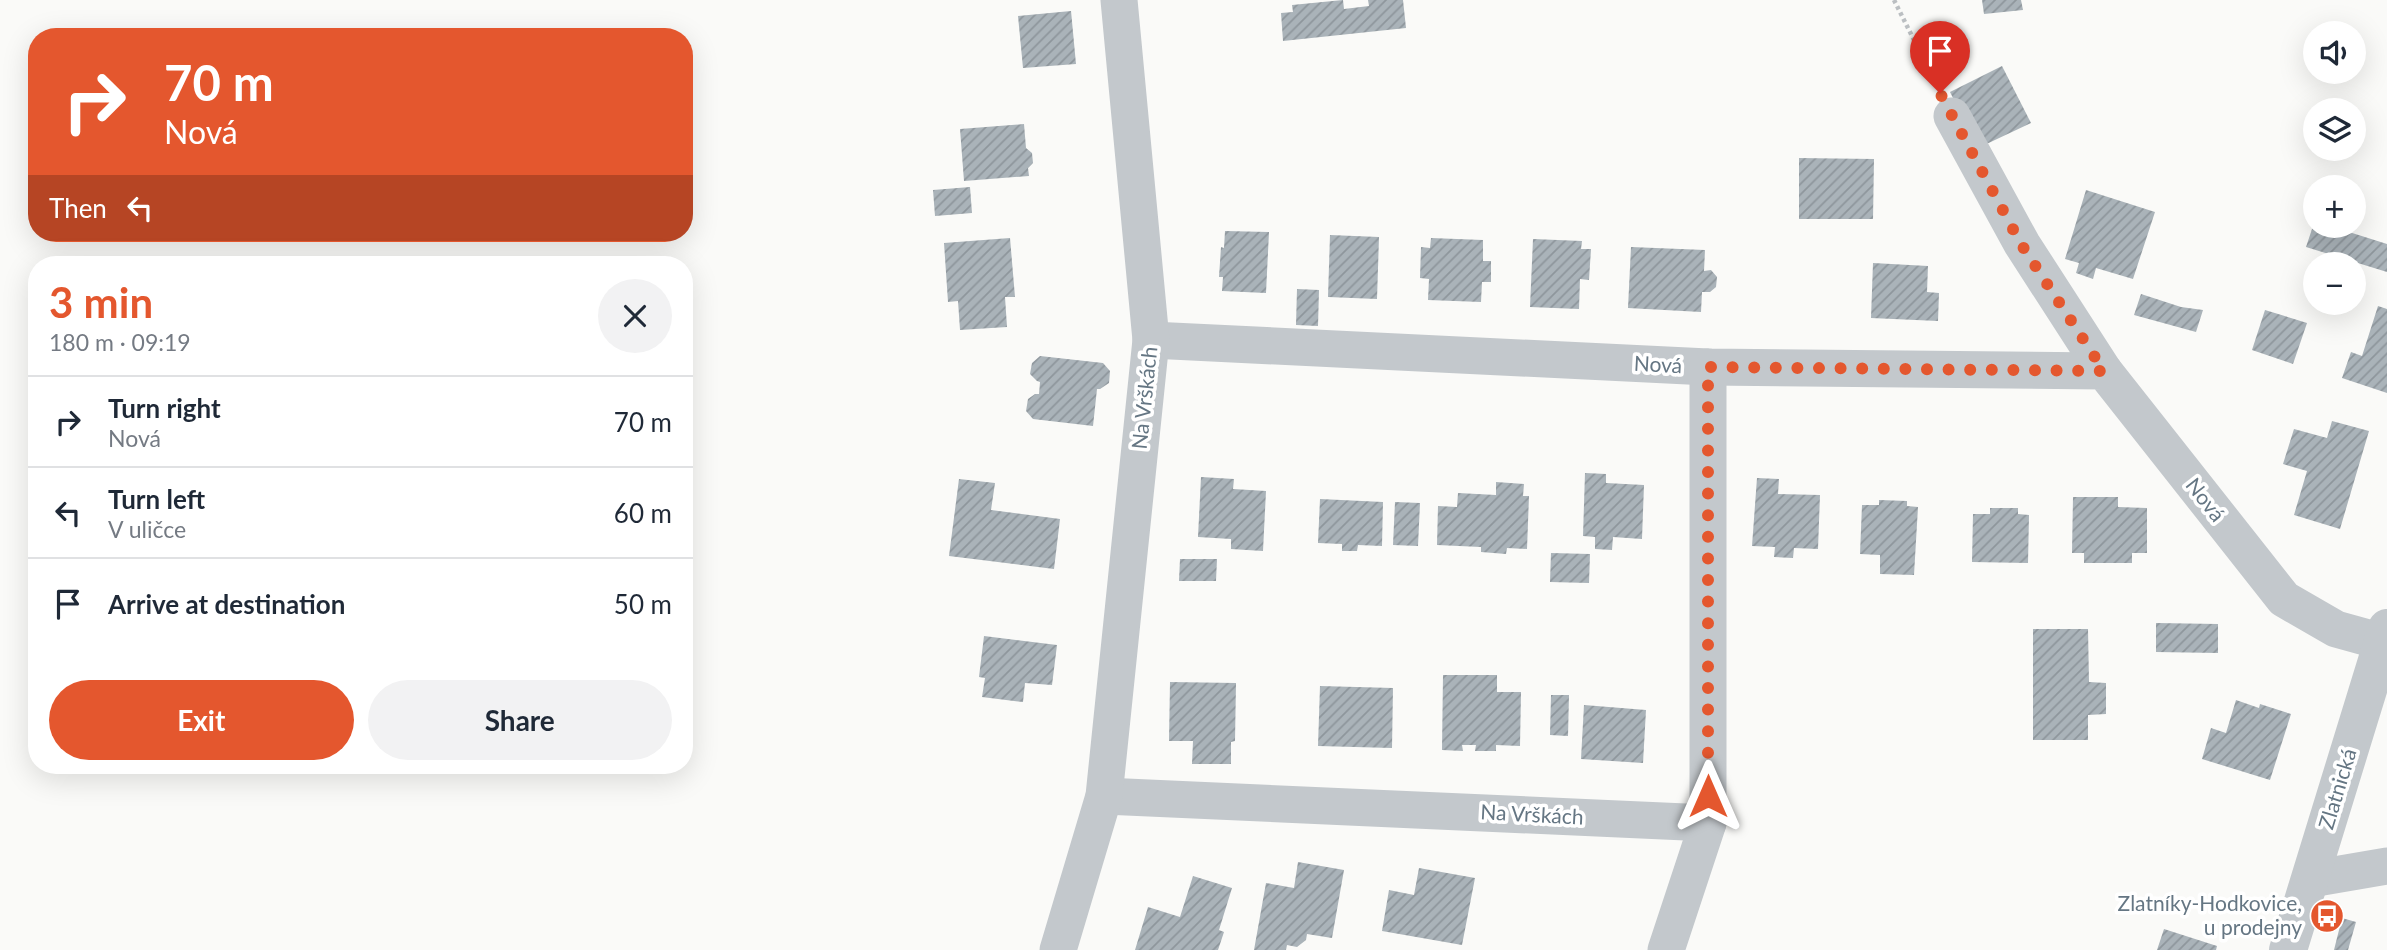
<!DOCTYPE html>
<html lang="en">
<head>
<meta charset="utf-8">
<style>
  body { margin:0; font-family:Lato,sans-serif; background:#f2f2f3; color:#1f2937; height:100vh; display:flex; flex-direction:column; font-size:26px; white-space:nowrap }
  * { box-sizing:border-box; margin:0 }
  p { font-size:23px; color:#747a83 }
  .icon { flex:none; width:38px; height:38px; fill:none; stroke:currentColor; stroke-width:2; stroke-linecap:round; stroke-linejoin:round }
  .map { position:relative; flex:1; overflow:hidden }
  .details { position:absolute; left:28px; top:256px; width:665px; height:518px; display:flex; flex-direction:column; background:#fff; border-radius:28px; box-shadow:0 7px 28px #0002 }
  .details>* { flex:none }
  .top-card { position:absolute; left:28px; top:28px; width:665px; height:214px; border-radius:28px; box-shadow:0 7px 28px #0002; background:#e4572e; color:#fff; overflow:hidden }
  .tools { position:absolute; left:2303px; top:21px; display:grid; gap:14px }
  .tools a { display:grid; place-items:center; width:63px; height:63px; border-radius:50%; background:#fff; box-shadow:0 7px 28px #0002; font-size:35px }
  .pin { position:absolute; display:grid; place-items:center; width:60px; height:60px; color:#fff; margin:-72px -30px; border-radius:50% 50% 50% 0; rotate:-45deg; box-shadow:0 0 7px #0007 }
  .pin .icon { rotate:45deg }
  .me { position:absolute; width:77px; margin:-38px; rotate:0deg; stroke-linejoin:round; filter:drop-shadow(0 0 5px #0008) }
  .turn { display:flex; align-items:center; gap:24px; height:147px; padding:0 21px; font-size:32px }
  .turn .icon { width:91px; height:91px; stroke-width:2.5 }
  .turn b { display:block; font-size:49px; line-height:60px }
  .then { display:flex; align-items:center; height:66px; padding:0 21px; background:#0003; gap:14px; font-size:26px }
  .round { display:grid; place-items:center; flex:none; width:74px; height:74px; border-radius:37px; background:#f2f2f3 }
  .overview { display:flex; align-items:center; justify-content:space-between; height:119px; padding:0 21px }
  h1 { font-size:42px; font-weight:700; line-height:52px; color:#e4572e }
  .primary-button { display:flex; gap:14px; margin-top:auto; padding:14px 21px }
  .primary-button a { flex:1; height:80px; border-radius:42px; background:#e4572e; color:#fff; font-size:28px; font-weight:700; line-height:80px; text-align:center }
  .primary-button a+a { background:#f2f2f3; color:#1f2937 }
  ul { padding:0; list-style:none }
  li { display:flex; align-items:center; gap:21px; height:91px; padding:0 21px; border-top:2px solid #e0e1e3 }
  li div { flex:1 }
  li b { display:block; font-size:26px }
  li em { font-style:normal }
  .map>svg:first-child { display:block }
  .building { fill:url(#building-hatch) }
  .lines { fill:none; stroke-linecap:round; stroke-linejoin:round }
  .path { stroke:#bbbfc2; stroke-width:4.5; stroke-dasharray:3.5 3.5; stroke-linecap:butt }
  .minor { stroke:#c3c8cc; stroke-width:37 }
  .tertiary { stroke:#c3c8cc; stroke-width:38 }
  .route { stroke:#e4572e; stroke-width:12; stroke-dasharray:0 21.6 }
  .labels { text-anchor:middle; stroke-width:7; stroke-linejoin:round; paint-order:stroke }
  .street-label { font-size:21px; fill:#657683; stroke:#fff }
  .poi-label { font-size:21px; fill:#657683; stroke:#fff; text-anchor:end }
</style>
</head>
<body>
<div class="map">
<svg width="2387" height="950" viewBox="0 0 2387 950">
  <defs>
    <pattern id="building-hatch" width="6" height="6" patternUnits="userSpaceOnUse" patternTransform="scale(1.75)"><rect width="6" height="6" fill="#aab3b9"/><path d="M-1 1l2-2M0 6l6-6M5 7l2-2" fill="none" stroke="#8e969c"/></pattern>
  </defs>
  <rect width="100%" height="100%" fill="#fafaf8"/>
  <g class="building">
    <polygon points="1343,0 1344,9 1369,6 1368,0 1403,0 1406,28 1283,41 1281,13 1293,12 1292,5"/>
    <polygon points="1982,0 2021,0 2023,10 1984,14"/>
    <polygon points="1071,11 1076,64 1023,68 1018,16"/>
    <polygon points="2002,66 2031,123 1978,148 1950,92"/>
    <polygon points="1024,124 1026,148 1032,153 1033,163 1028,168 1029,176 964,181 960,129"/>
    <polygon points="1799,158 1874,159 1873,219 1799,219"/>
    <polygon points="970,187 972,213 935,216 933,190"/>
    <polygon points="2086,190 2155,212 2133,279 2096,268 2093,279 2076,273 2079,263 2065,259"/>
    <polygon points="2315,220 2315,226 2330,226 2387,244 2387,272 2306,247"/>
    <polygon points="1225,231 1269,232 1266,293 1222,291 1223,277 1219,277 1221,247 1224,248"/>
    <polygon points="1330,235 1379,237 1377,299 1328,297"/>
    <polygon points="1010,238 1015,297 1005,297 1007,327 960,330 958,301 948,302 944,243"/>
    <polygon points="1431,238 1483,240 1483,261 1491,261 1491,282 1482,282 1481,302 1428,300 1429,279 1420,278 1421,247 1430,248"/>
    <polygon points="1533,239 1582,241 1581,249 1591,249 1589,280 1580,279 1579,309 1530,307"/>
    <polygon points="1631,247 1705,250 1704,271 1711,270 1717,277 1716,287 1710,292 1702,292 1701,312 1628,308"/>
    <polygon points="1873,263 1928,266 1927,292 1939,293 1938,321 1871,318"/>
    <polygon points="1297,289 1319,290 1318,326 1296,325"/>
    <polygon points="2141,294 2181,307 2203,310 2196,332 2134,315"/>
    <polygon points="2378,306 2387,309 2387,393 2342,378 2351,352 2362,356"/>
    <polygon points="2265,310 2307,323 2293,364 2252,350"/>
    <polygon points="1040,356 1103,363 1110,371 1109,383 1100,389 1097,389 1093,426 1033,419 1026,411 1028,399 1035,394 1039,394 1040,382 1037,381 1030,374 1032,363"/>
    <polygon points="2332,421 2369,431 2340,529 2294,515 2307,471 2283,464 2294,429 2327,438"/>
    <polygon points="1585,473 1606,474 1606,483 1644,485 1642,539 1613,537 1612,550 1595,549 1595,537 1583,536"/>
    <polygon points="1201,477 1234,479 1233,489 1266,491 1263,551 1231,549 1231,539 1198,537"/>
    <polygon points="1757,478 1779,479 1778,494 1820,495 1818,549 1794,548 1793,558 1774,557 1775,547 1752,546"/>
    <polygon points="959,479 995,483 991,510 1060,519 1054,569 949,556"/>
    <polygon points="1496,482 1524,484 1523,496 1529,496 1527,549 1507,548 1506,554 1481,552 1481,547 1437,545 1438,506 1457,507 1458,493 1496,495"/>
    <polygon points="2073,497 2118,497 2118,507 2147,508 2147,553 2132,553 2132,563 2084,563 2084,553 2072,553"/>
    <polygon points="1320,499 1383,502 1382,546 1358,545 1357,551 1342,551 1342,544 1318,543"/>
    <polygon points="1879,500 1907,501 1907,506 1918,507 1914,575 1880,574 1880,555 1860,554 1862,505 1879,505"/>
    <polygon points="1395,502 1420,503 1418,546 1393,545"/>
    <polygon points="1990,508 2018,508 2018,514 2029,515 2028,563 1972,562 1973,514 1990,514"/>
    <polygon points="1551,553 1590,554 1589,583 1550,582"/>
    <polygon points="1180,559 1217,559 1216,581 1179,581"/>
    <polygon points="2156,623 2218,624 2218,653 2156,652"/>
    <polygon points="2033,629 2088,629 2089,682 2106,683 2106,714 2088,715 2088,740 2033,740"/>
    <polygon points="984,636 1057,645 1052,685 1025,683 1023,702 982,697 985,678 979,677"/>
    <polygon points="1443,675 1497,675 1497,692 1521,692 1520,746 1496,745 1496,751 1475,751 1476,745 1462,745 1463,751 1442,750"/>
    <polygon points="1170,682 1236,683 1235,741 1231,742 1231,764 1192,764 1193,741 1169,741"/>
    <polygon points="1320,686 1393,688 1392,748 1318,746"/>
    <polygon points="1551,695 1569,695 1568,736 1550,735"/>
    <polygon points="2236,700 2259,708 2260,704 2291,714 2270,780 2202,759 2211,728 2226,733"/>
    <polygon points="1584,705 1646,710 1643,763 1581,759"/>
    <polygon points="1298,862 1344,870 1332,938 1307,934 1306,940 1297,947 1287,945 1286,950 1254,950 1266,883 1294,888"/>
    <polygon points="1419,868 1475,878 1462,945 1382,931 1389,890 1414,895"/>
    <polygon points="1193,876 1232,888 1219,930 1224,932 1218,950 1135,950 1148,907 1180,917"/>
    <polygon points="2342,918 2356,922 2348,950 2334,950"/>
    <polygon points="2164,929 2217,946 2216,950 2157,950"/>
  </g>
  <g class="lines">
    <polyline class="path" points="1894,0 1936,84"/>
    <g class="minor">
      <polyline points="1952,116 2022,244 2104,371"/>
      <polyline points="1151,340 1708,367 2104,371 2284,599 2336,629 2383,642"/>
      <polyline points="1104,796 1708,823"/>
      <polyline points="2311,879 2387,866"/>
      <polyline points="1058,950 1104,796 1151,340 1119,0"/>
      <polyline points="1666,950 1708,823 1708,367"/>
    </g>
    <polyline class="tertiary" points="2288,950 2387,628"/>
  </g>
  <g class="lines">
    <polyline class="route" points="1708,796 1708,367 2104,371 2021,244 1940,93"/>
  </g>
  <defs>
    <g id="bus-disc" transform="scale(1.75)"><circle r="9.5" fill="#e4572e" stroke="#fff"/><path d="M-5-6H5V4H4V6H2V4H-2V6H-4V4H-5ZM-3.5-4V0h7V-4ZM-3.5 1.2v1.5H-2V1.2ZM2 1.2v1.5H3.5V1.2Z" fill="#fff"/></g>
  </defs>
  <g fill-rule="evenodd">
    <use href="#bus-disc" x="2327" y="916"/>
  </g>
  <g class="labels">
    <g class="street-label">
      <text transform="translate(1658 365) rotate(3)" y="7">Nová</text>
      <text transform="translate(1145 398) rotate(-84)" y="7">Na Vrškách</text>
      <text transform="translate(2205 500) rotate(52)" y="7">Nová</text>
      <text transform="translate(2338 789) rotate(-73)" y="7">Zlatnická</text>
      <text transform="translate(1532 815) rotate(3)" y="7">Na Vrškách</text>
    </g>
    <g class="poi-label">
      <text x="2302" y="911">Zlatníky-Hodkovice,<tspan x="2302" dy="24">u prodejny</tspan></text>
    </g>
  </g>
</svg>
<div class="tools">
<a><svg class="icon" aria-label="sound" viewBox="0 0 24 24"><path d="M4 9h4l5-4v14l-5-4H4zM17 9q2 3 0 6"/></svg></a>
<a><svg class="icon" aria-label="layers" viewBox="0 0 24 24"><path d="M12 4l9 5-9 5-9-5zM3 14l9 5 9-5"/></svg></a>
<a>+</a>
<a>−</a>
</div>
<div class="pin" style="left:1940px;top:93px;background:#d93025"><svg class="icon" aria-label="arrive" viewBox="0 0 24 24"><path d="M6 21V4h12l-3 4 3 4H6"/></svg></div>
<svg class="me" style="left:1708px;top:796px" viewBox="-20 -20 40 40"><path d="M0-17L14 15 0 8-14 15z" fill="#e4572e" stroke="#fff" stroke-width="4"/></svg>
<div class="top-card">
<div class="turn"><svg class="icon" aria-label="right" viewBox="0 0 24 24"><path d="M7 20v-9h11M14 6l5 5-5 5"/></svg><div><b>70 m</b>Nová</div></div>
<div class="then">Then<svg class="icon" aria-label="left" viewBox="0 0 24 24"><path d="M17 20v-9H6M10 6l-5 5 5 5"/></svg></div>
</div>
<section class="details">
<div class="overview"><div><h1>3 min</h1><p>180 m · 09:19</p></div><a class="round"><svg class="icon" aria-label="close" viewBox="0 0 24 24"><path d="M6 6l12 12M18 6L6 18"/></svg></a></div>
<ul>
<li><svg class="icon" aria-label="right" viewBox="0 0 24 24"><path d="M7 20v-9h11M14 6l5 5-5 5"/></svg><div><b>Turn right</b><p>Nová</p></div><em>70 m</em></li>
<li><svg class="icon" aria-label="left" viewBox="0 0 24 24"><path d="M17 20v-9H6M10 6l-5 5 5 5"/></svg><div><b>Turn left</b><p>V uličce</p></div><em>60 m</em></li>
<li><svg class="icon" aria-label="arrive" viewBox="0 0 24 24"><path d="M6 21V4h12l-3 4 3 4H6"/></svg><div><b>Arrive at destination</b></div><em>50 m</em></li>
</ul>
<div class="primary-button"><a>Exit</a><a>Share</a></div>
</section>
</div>
</body>
</html>
